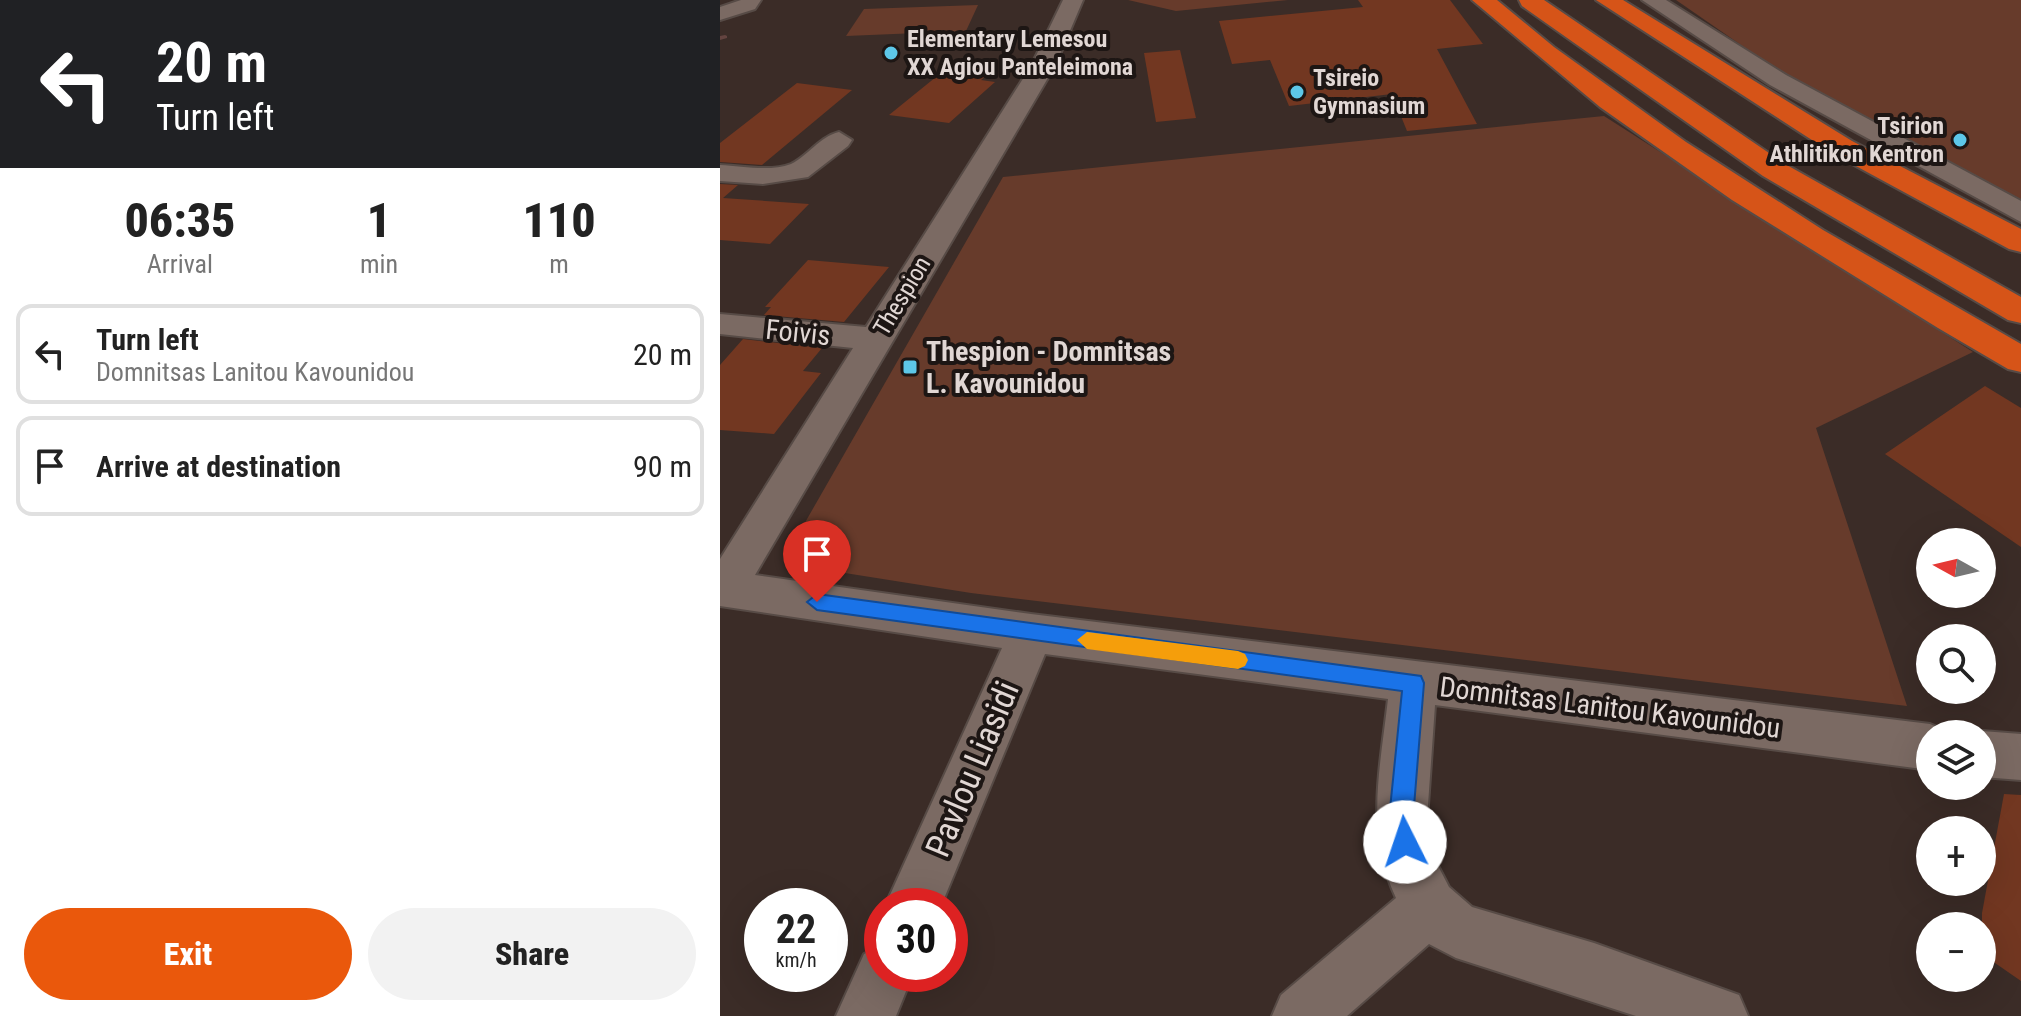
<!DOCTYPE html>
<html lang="en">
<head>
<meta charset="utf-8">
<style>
  body { margin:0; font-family:"Roboto Condensed",sans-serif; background:#f2f2f2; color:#222; height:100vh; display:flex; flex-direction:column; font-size:30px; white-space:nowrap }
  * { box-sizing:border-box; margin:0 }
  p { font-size:26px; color:#767676 }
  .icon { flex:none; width:44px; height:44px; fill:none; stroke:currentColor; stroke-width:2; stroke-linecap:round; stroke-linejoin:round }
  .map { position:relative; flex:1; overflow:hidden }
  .panel { display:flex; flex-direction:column; background:#fff; width:720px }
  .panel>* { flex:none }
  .top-card { background:#202124; color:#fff; overflow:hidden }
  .needle { width:52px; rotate:278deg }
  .fabs { position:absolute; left:1196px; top:528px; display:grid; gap:16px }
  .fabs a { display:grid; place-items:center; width:80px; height:80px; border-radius:50%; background:#fff; box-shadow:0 8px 32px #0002; font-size:40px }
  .speed { position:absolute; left:24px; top:888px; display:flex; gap:16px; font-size:40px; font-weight:700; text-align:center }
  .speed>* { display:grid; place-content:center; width:104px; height:104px; border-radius:50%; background:#fff; box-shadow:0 8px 32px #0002; line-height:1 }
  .speed small { font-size:20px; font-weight:400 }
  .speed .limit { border:12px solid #d22; background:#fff; color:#111 }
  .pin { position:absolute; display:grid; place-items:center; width:68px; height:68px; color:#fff; margin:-82px -34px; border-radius:50% 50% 50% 0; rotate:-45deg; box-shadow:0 0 8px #0007 }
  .pin .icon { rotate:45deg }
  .me { position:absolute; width:88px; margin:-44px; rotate:356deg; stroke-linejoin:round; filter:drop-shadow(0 0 6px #0008) }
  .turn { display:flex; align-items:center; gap:28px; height:168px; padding:0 24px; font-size:36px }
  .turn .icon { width:104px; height:104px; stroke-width:2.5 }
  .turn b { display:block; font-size:56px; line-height:68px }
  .eta { display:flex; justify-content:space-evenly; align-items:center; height:136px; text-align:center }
  .eta b { font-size:48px; font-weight:800; line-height:56px }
  .action { display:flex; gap:16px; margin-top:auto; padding:16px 24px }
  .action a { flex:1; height:92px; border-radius:48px; background:#ea580c; color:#fff; font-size:32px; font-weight:800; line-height:92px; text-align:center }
  .action a+a { background:#f2f2f2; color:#222 }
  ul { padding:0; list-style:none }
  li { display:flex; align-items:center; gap:24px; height:100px; margin:0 16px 12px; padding:0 8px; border:4px solid #e0e0e0; border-radius:16px }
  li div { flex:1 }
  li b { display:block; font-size:30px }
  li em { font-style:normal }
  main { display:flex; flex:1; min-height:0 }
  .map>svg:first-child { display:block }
  .green { fill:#673b2b }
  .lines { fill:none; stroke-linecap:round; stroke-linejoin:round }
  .stream { fill:#644440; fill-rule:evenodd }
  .building { fill:#723721 }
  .minor-casing { stroke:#574b46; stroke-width:4 }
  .highway-casing { stroke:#574b46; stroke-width:4 }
  .minor { fill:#7b6a63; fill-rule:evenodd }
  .highway { fill:#d65418; fill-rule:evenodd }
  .route { fill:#1a73e8; stroke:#114b97; stroke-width:2 }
  .slow { fill:#f59e0b }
  .poi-dot { fill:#5dc7e8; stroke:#1d1614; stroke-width:3 }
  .labels { text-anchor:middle; stroke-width:8; stroke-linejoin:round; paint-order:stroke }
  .far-poi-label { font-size:24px; font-weight:bold; fill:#e1d7d4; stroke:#1d1614; text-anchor:start }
  .far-street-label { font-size:24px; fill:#e1d7d4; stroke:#1d1614 }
  .street-label { font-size:28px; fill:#e1d7d4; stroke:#1d1614 }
  .poi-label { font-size:28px; font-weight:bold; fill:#e1d7d4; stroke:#1d1614; text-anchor:start }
  .near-street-label { font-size:34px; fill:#e1d7d4; stroke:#1d1614 }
</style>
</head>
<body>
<main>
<section class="panel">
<div class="top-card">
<div class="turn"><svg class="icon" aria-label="left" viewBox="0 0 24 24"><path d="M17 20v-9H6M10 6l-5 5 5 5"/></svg><div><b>20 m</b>Turn left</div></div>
</div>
<div class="eta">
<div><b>06:35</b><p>Arrival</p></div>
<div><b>1</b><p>min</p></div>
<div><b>110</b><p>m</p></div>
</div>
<ul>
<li><svg class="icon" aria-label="left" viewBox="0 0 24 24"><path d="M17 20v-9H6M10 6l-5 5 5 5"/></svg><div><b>Turn left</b><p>Domnitsas Lanitou Kavounidou</p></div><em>20 m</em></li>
<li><svg class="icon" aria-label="arrive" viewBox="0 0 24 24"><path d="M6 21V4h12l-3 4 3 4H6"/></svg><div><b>Arrive at destination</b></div><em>90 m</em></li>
</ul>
<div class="action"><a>Exit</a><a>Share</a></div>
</section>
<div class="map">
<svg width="1301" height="1016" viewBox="0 0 1301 1016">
  <rect width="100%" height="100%" fill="#3b2c27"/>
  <g class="green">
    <polygon points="408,0 568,0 456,11"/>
    <polygon points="956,0 1301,0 1301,201 1093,95"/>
    <polygon points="258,5 246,31 126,36 144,9"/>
    <polygon points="884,116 1253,352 1096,428 1187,706 251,593 106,570 81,556 79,533 283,177"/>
  </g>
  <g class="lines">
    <polygon class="stream" points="5,35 7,36 7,38 0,40 0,36"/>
  </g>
  <g class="building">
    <polygon points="638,0 730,0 763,44 717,49 757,124 687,131 672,94 569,106 550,60 512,64 499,21 643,7"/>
    <polygon points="460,50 476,118 436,122 424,53"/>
    <polygon points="232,64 274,69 261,80 275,82 229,123 169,115"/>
    <polygon points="77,83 132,90 42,165 0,162 0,143"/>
    <polygon points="0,184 18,185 3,198 89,204 50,244 0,240"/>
    <polygon points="88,260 169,267 124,322 44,315 51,307 45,307"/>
    <polygon points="23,339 102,348 83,371 101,373 54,434 0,430 0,365"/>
    <polygon points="1265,386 1301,408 1301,547 1165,454"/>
    <polygon points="1284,794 1301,795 1301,981 1262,954 1262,913"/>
  </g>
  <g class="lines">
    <g class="minor-casing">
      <g id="minor">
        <polygon points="21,0 41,0 35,9 0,20 0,7"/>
        <path d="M343,0H363L335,66L35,575L311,614L1210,724L1227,731L1229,734H1210V770L715,705L707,819L715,860L729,887L752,907L874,943L1019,995L1028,1016H916L736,958L709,944L627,1016H552L561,995L676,898C645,832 660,770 668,699L325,654L221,906H165L282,648L0,606V559L133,348L0,334V314L146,327L311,66Z"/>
        <polygon points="922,0 946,0 1066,75 1301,201 1301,222 1050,85"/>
        <path d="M119,132L132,140L128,146L88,177L43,184L0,181V165C21,166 50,172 71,164C88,156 99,137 119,132Z"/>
        <polygon points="1262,731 1301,734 1301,780 1262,777 1262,734 1254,734"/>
        <polygon points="162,946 162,974 193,974 176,1016 116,1016 144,954"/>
      </g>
    </g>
    <g class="highway-casing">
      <g id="highway">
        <polygon points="752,0 777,0 834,47 966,142 1103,230 1301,344 1301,372 1288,369 1218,328 1012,200 880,107"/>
        <polygon points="799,0 824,0 1065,164 1301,297 1301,323 1288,320 1043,176 802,6"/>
        <polygon points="876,0 903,0 1132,141 1301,229 1301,252 1289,249 1112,153"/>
      </g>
    </g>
    <use href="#minor" class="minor"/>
    <use href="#highway" class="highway"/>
  </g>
  <polygon class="route" points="97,594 701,676 704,683 693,819 697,842 693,851 685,854 677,851 669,819 682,691 97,610 87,602"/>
  <polygon class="slow" points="367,632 518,651 525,654 528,660 525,666 518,669 367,649 357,640"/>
  <g class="poi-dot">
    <circle cx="171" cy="53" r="8"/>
    <circle cx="577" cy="92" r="8"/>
    <circle cx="1240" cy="140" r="8"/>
    <rect x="182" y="359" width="16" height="16" rx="4"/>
  </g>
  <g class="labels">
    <g class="far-poi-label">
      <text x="187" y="47">Elementary Lemesou<tspan x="187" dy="28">XX Agiou Panteleimona</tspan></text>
      <text x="593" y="86">Tsireio<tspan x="593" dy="28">Gymnasium</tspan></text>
      <text x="1224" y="134" text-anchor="end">Tsirion<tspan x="1224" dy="28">Athlitikon Kentron</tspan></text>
    </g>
    <g class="far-street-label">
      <text transform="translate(182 296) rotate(-59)" y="8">Thespion</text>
    </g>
    <g class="street-label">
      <text transform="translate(78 332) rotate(6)" y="10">Foivis</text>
      <text transform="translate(890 707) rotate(7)" y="10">Domnitsas Lanitou Kavounidou</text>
    </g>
    <g class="poi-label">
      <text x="206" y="361">Thespion - Domnitsas<tspan x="206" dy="32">L. Kavounidou</tspan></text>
    </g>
    <g class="near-street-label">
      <text transform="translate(252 769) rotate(-67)" y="12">Pavlou Liasidi</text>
    </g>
  </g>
</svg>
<div class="fabs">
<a><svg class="needle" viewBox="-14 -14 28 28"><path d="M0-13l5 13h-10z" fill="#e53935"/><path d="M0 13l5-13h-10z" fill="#767676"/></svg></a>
<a><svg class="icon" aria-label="search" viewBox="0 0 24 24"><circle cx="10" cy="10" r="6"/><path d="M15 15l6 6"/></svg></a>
<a><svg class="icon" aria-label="layers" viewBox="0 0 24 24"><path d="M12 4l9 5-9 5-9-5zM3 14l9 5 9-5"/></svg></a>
<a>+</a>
<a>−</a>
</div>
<div class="speed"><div>22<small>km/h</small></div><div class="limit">30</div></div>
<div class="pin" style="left:97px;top:602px;background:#d93025"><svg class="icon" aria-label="arrive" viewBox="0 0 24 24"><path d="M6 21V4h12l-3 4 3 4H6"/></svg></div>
<svg class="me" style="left:685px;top:842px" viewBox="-20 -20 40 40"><circle r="19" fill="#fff"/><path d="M0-13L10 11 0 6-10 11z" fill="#1a73e8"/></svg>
</div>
</main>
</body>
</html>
